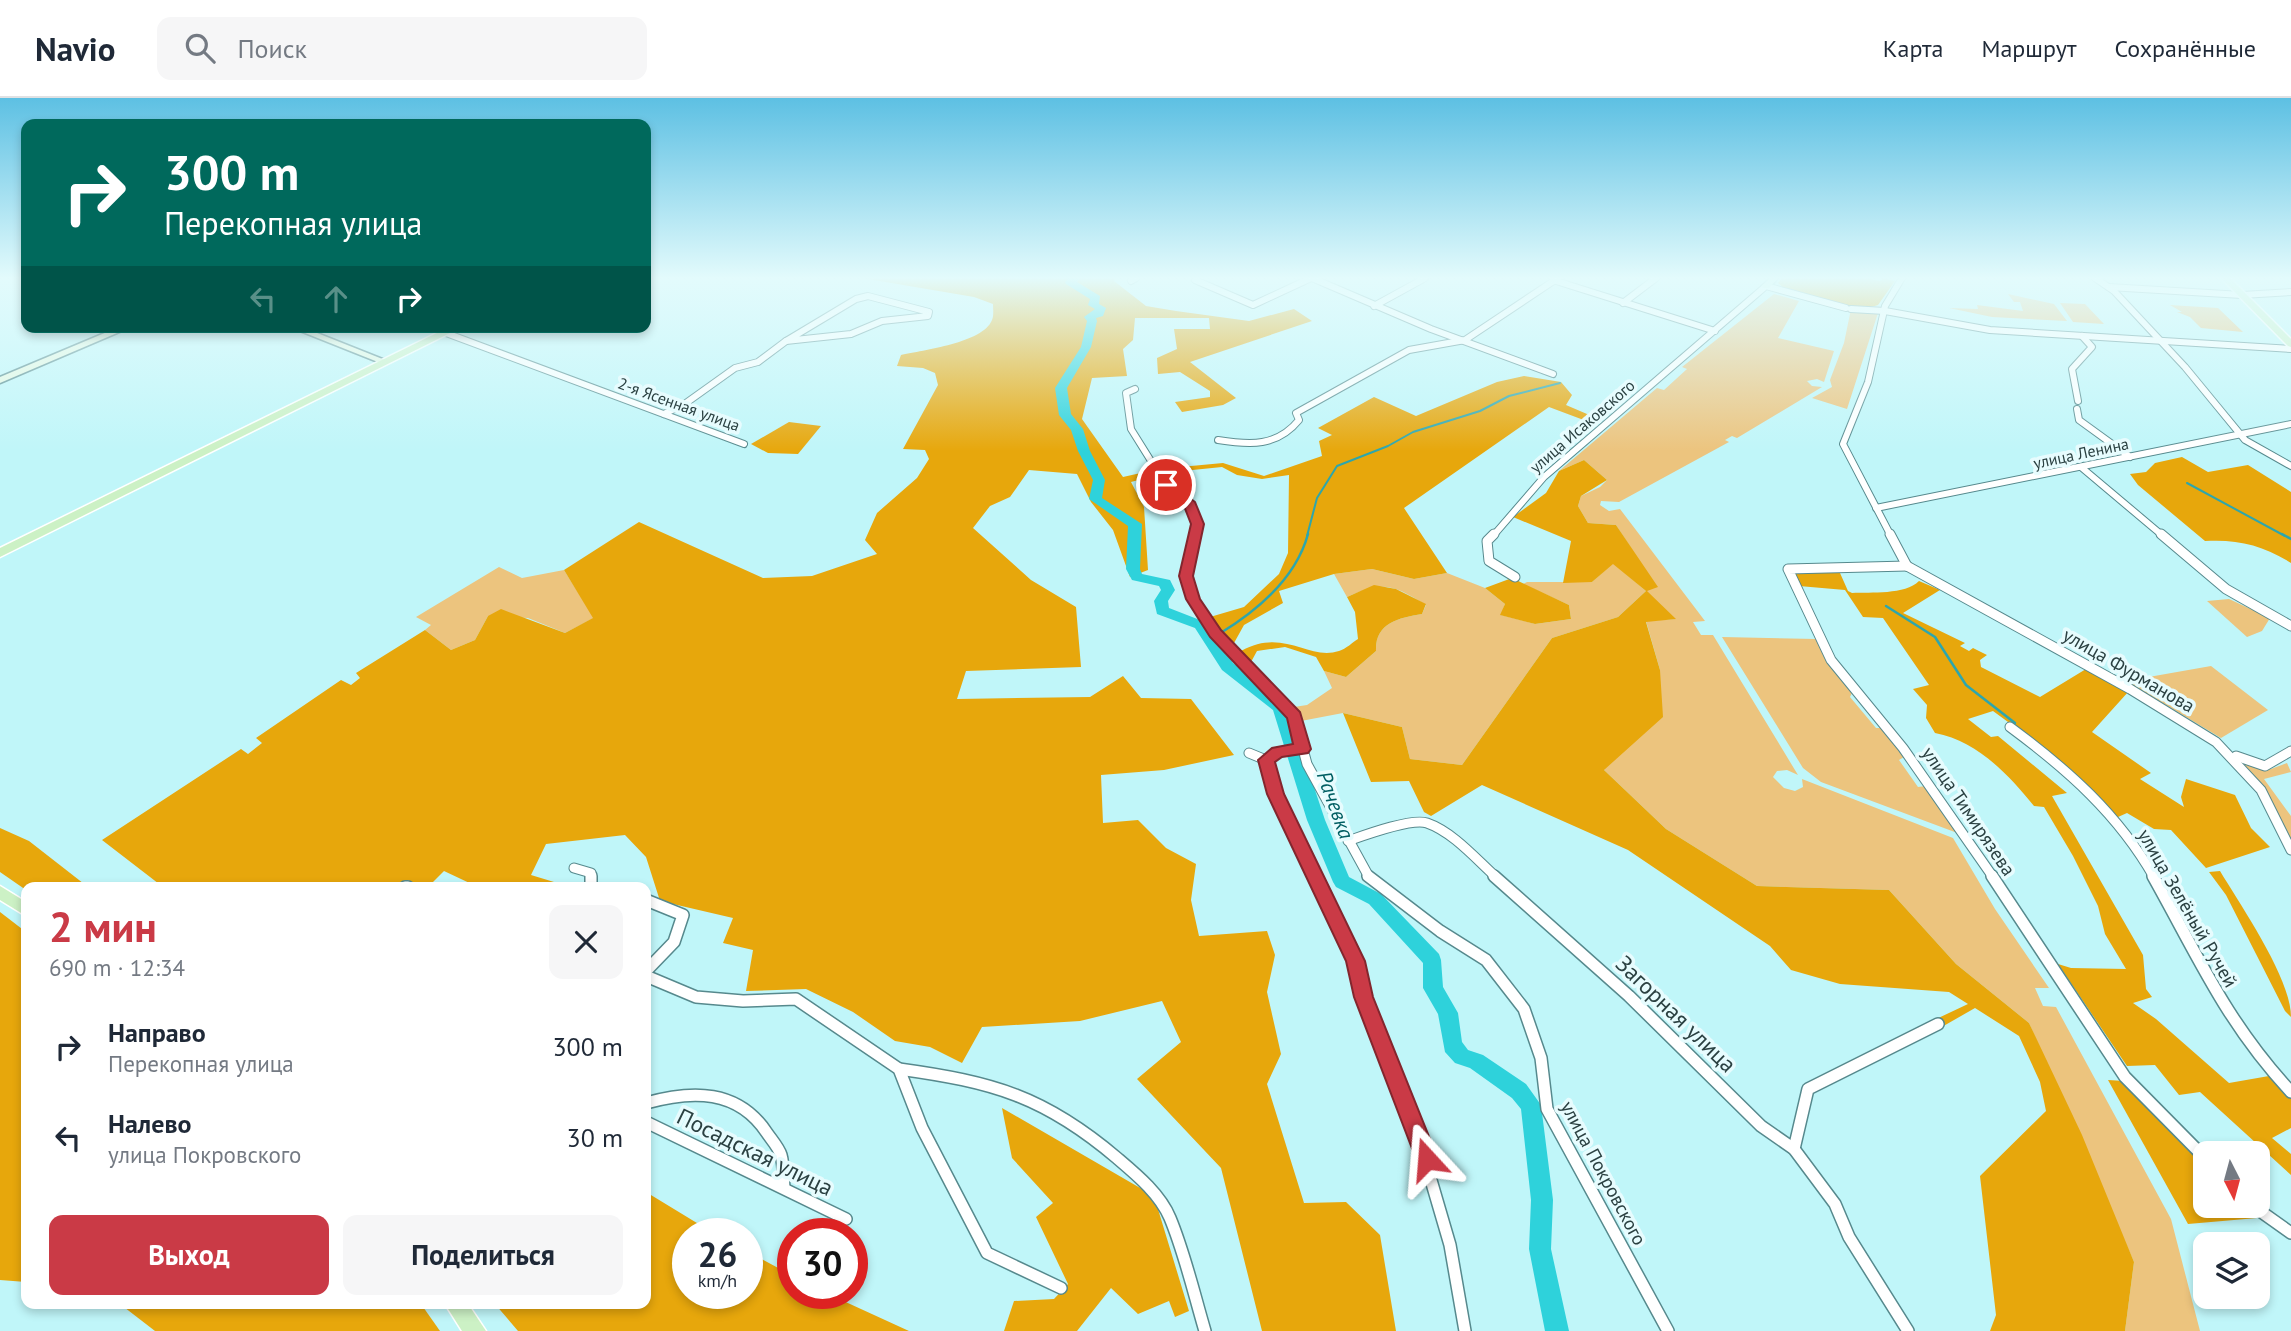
<!DOCTYPE html>
<html lang="ru">
<head>
<meta charset="utf-8">
<style>
  body { margin:0; font-family:"PT Sans",sans-serif; background:#f6f6f7; color:#1f2937; height:100vh; display:flex; flex-direction:column; font-size:26px; white-space:nowrap }
  * { box-sizing:border-box; margin:0 }
  p { font-size:23px; color:#747a83 }
  .icon { flex:none; width:38px; height:38px; fill:none; stroke:currentColor; stroke-width:2; stroke-linecap:round; stroke-linejoin:round }
  .map { position:relative; flex:1; overflow:hidden }
  .details { position:absolute; left:21px; top:784px; width:630px; height:427px; display:flex; flex-direction:column; background:#fff; border-radius:14px; box-shadow:0 4px 10px #0003 }
  .details>* { flex:none }
  .hud { position:absolute; left:21px; top:21px; width:630px; height:214px; border-radius:14px; box-shadow:0 4px 10px #0003; background:#00695c; color:#fff; overflow:hidden }
  .needle { width:46px; rotate:174deg }
  .controls { position:absolute; left:2193px; top:1043px; display:grid; gap:14px }
  .controls a { display:grid; place-items:center; width:77px; height:77px; border-radius:14px; background:#fff; box-shadow:0 4px 10px #0003; font-size:35px }
  .speed { position:absolute; left:672px; top:1120px; display:flex; gap:14px; font-size:35px; font-weight:700; text-align:center }
  .speed>* { display:grid; place-content:center; width:91px; height:91px; border-radius:50%; background:#fff; box-shadow:0 4px 10px #0003; line-height:1 }
  .speed small { font-size:18px; font-weight:400 }
  .speed .limit { border:10px solid #d22; background:#fff; color:#111 }
  .pin { position:absolute; display:grid; place-items:center; width:60px; height:60px; color:#fff; margin:-30px; border:4px solid #fff; border-radius:50%; box-shadow:0 2px 7px #0007 }
  .me { position:absolute; width:77px; margin:-38px; rotate:341deg; stroke-linejoin:round; filter:drop-shadow(0 0 5px #0008) }
  .turn { display:flex; align-items:center; gap:24px; height:147px; padding:0 28px; font-size:32px }
  .turn .icon { width:91px; height:91px; stroke-width:2.5 }
  .turn b { display:block; font-size:49px; line-height:60px }
  .lanes { display:flex; align-items:center; height:66px; padding:0 28px; background:#0003; justify-content:center; gap:35px; direction:ltr }
  .lanes .off { opacity:.35 }
  .round { display:grid; place-items:center; flex:none; width:74px; height:74px; border-radius:14px; background:#f6f6f7 }
  .summary { display:flex; align-items:center; justify-content:space-between; height:119px; padding:0 28px }
  h1 { font-size:42px; font-weight:800; line-height:52px; color:#ca3a46 }
  .primary-button { display:flex; gap:14px; margin-top:auto; padding:14px 28px }
  .primary-button a { flex:1; height:80px; border-radius:14px; background:#ca3a46; color:#fff; font-size:28px; font-weight:800; line-height:80px; text-align:center }
  .primary-button a+a { background:#f6f6f7; color:#1f2937 }
  ul { padding:0; list-style:none }
  li { display:flex; align-items:center; gap:21px; height:91px; padding:0 28px }
  li div { flex:1 }
  li b { display:block; font-size:26px }
  li em { font-style:normal }
  header { display:flex; align-items:center; gap:42px; box-sizing:border-box; height:98px; padding:0 35px; background:#fff; border-bottom:2px solid #e0e1e3 }
  header strong { font-size:33px }
  nav { display:flex; gap:38px; margin-inline-start:auto; font-size:24px }
  .search { width:490px; height:63px; background:#f6f6f7; display:flex; align-items:center; gap:18px; box-sizing:border-box; padding:0 24px; border-radius:14px; color:#747a83; font-size:26px }
  .map>svg:first-child { display:block }
  .green { fill:#ecc47e }
  .forest { fill:#e7a70c }
  .lines { fill:none; stroke-linecap:round; stroke-linejoin:round }
  .stream-far1 { stroke:#2da6ad; stroke-width:2 }
  .stream { stroke:#2da6ad; stroke-width:2.5 }
  .river { fill:#2ed2db; fill-rule:evenodd }
  .street-far2-casing { stroke:#56898d; stroke-width:8 }
  .street-far1-casing { stroke:#56898d; stroke-width:11 }
  .street-casing { stroke:#56898d; stroke-width:14 }
  .secondary-casing { stroke:#56898d; stroke-width:3 }
  .primary-casing { stroke:#fff; stroke-width:3 }
  .street-far2 { stroke:#fff; stroke-width:6 }
  .street-far1 { stroke:#fff; stroke-width:9 }
  .street { stroke:#fff; stroke-width:11 }
  .secondary { fill:#e6f8e2; fill-rule:evenodd }
  .primary { fill:#ccf1c5; fill-rule:evenodd }
  .route { fill:#ca3a46; stroke:#83262e; stroke-width:2 }
  .labels { text-anchor:middle; stroke-width:7; stroke-linejoin:round; paint-order:stroke }
  .far-street-label { font-size:16px; fill:#2b4142; stroke:#e7fcfe }
  .street-label { font-size:19px; fill:#2b4142; stroke:#e7fcfe }
  .water-label { font-size:21px; font-style:italic; fill:#005e62; stroke:#e7fcfe }
  .near-street-label { font-size:23px; fill:#2b4142; stroke:#e7fcfe }
</style>
</head>
<body>
<header>
<strong>Navio</strong>
<div class="search"><svg class="icon" aria-label="search" viewBox="0 0 24 24"><circle cx="10" cy="10" r="6"/><path d="M15 15l6 6"/></svg>Поиск</div>
<nav><a>Карта</a><a>Маршрут</a><a>Сохранённые</a></nav>
</header>
<div class="map">
<svg width="2291" height="1233" viewBox="0 0 2291 1233">
  <rect width="100%" height="100%" fill="#c0f6f9"/>
  <g class="green">
    <path d="M1774,196L1799,203L1778,240L1834,253L1824,284L1817,281L1807,283L1812,288L1822,289L1737,340L1732,338L1725,342L1729,344L1619,404L1601,403L1600,407L1609,413L1620,411L1705,523L1693,524L1701,537H1713L1798,677L1787,672L1777,673L1773,679L1784,690L1795,693L1803,689L1802,681L1953,740L1995,811L2049,890H2035L2043,908L2056,909L2171,1121L2200,1233H2125L2134,1164L2029,925L1956,866L1889,792L1757,788L1666,731L1604,672L1660,572L1646,523L1675,521L1646,493L1618,519L1552,540L1462,667L1410,661L1402,629L1343,615L1301,623L1294,609L1307,607L1332,590L1324,573L1346,579L1376,553C1375,525 1398,520 1422,516L1426,507C1392,486 1383,483 1347,499L1334,476L1372,471L1414,481L1447,475L1485,490L1505,506L1501,517L1535,526L1571,521L1569,507L1523,486L1527,484H1592L1613,465L1646,493L1631,450L1616,427L1588,425L1578,408L1581,398L1600,389L1607,382L1584,362L1559,373L1657,290L1664,292L1687,271L1682,269Z"/>
    <polygon points="2008,196 2054,206 2067,223 1992,219 1949,210 1978,211 1977,207 2023,213 2020,204 2014,204"/>
    <polygon points="2060,205 2085,206 2104,226 2073,224"/>
    <polygon points="2170,207 2218,210 2243,234 2201,230 2190,219 2177,214 2182,214"/>
    <polygon points="1851,211 1878,215 1847,311 1812,300 1832,289 1830,282 1844,245"/>
    <polygon points="499,469 522,480 564,472 594,520 565,535 528,520 488,518 475,542 451,552 425,532 431,527 416,519"/>
    <polygon points="2229,501 2270,520 2262,533 2247,539 2207,503"/>
    <polygon points="1722,539 1816,541 1852,595 1850,599 1876,630 1881,630 1904,659 1899,662 1918,689 1926,688 1960,736 1821,684 1803,670"/>
    <polygon points="2211,568 2268,612 2221,640 2126,583"/>
    <polygon points="2240,663 2271,671 2287,665 2291,674 2264,681 2291,718 2291,741 2266,693"/>
  </g>
  <g class="forest">
    <path d="M862,180H1115L1114,183L1146,208L1176,213L1249,223L1294,211L1312,223L1190,264L1236,300L1223,307L1182,314L1175,304L1210,299V293L1180,274L1158,276L1157,260L1177,251L1174,231H1210L1209,220H1135L1133,242L1123,251L1127,278L1092,280L1082,321L1123,379L1154,372L1157,377L1131,384L1144,409L1148,472L1130,479L1113,432L1091,404L1077,376L1029,372L1010,399L990,408L973,430L1031,482L1076,509L1081,569L966,573L957,601L1090,599L1123,578L1141,600L1191,601L1234,657L1164,672L1101,677L1103,725L1138,722L1166,750L1196,766L1191,802L1199,838L1267,833L1275,857L1267,894L1281,956L1267,986L1304,1105L1346,1104L1380,1137L1396,1233H1262L1221,1070L1137,981L1181,944L1162,903L1080,923L982,929L962,965L930,949L895,943L853,914L806,891L746,893L753,852L723,845L733,820L660,803L646,759L625,737L546,746L531,777L554,784L548,789H478L444,773L428,789H417L408,782L395,789H163L102,742L241,651L248,656L262,645L256,640L341,582L351,587L360,580L356,575L425,532L451,552L475,542L488,518L501,511L565,535L593,520L564,472L639,424L763,480L812,478L877,456L865,442L877,415L917,380L929,361L925,352L903,351L938,287L935,275L923,270L897,268L901,257C923,252 983,245 992,222C994,218 993,210 993,206L974,199Z"/>
    <path d="M1782,180H1868L1880,183L1884,180L1895,183L1878,207C1851,217 1811,198 1785,191L1778,185Z"/>
    <polygon points="1524,278 1561,284 1572,297 1566,307 1601,322 1597,327 1549,309 1404,410 1447,475 1414,481 1372,471 1334,476 1279,493 1283,505 1244,527 1234,545 1210,519 1244,509 1279,476 1288,455 1289,377 1262,381 1237,377 1222,369 1163,375 1159,371 1223,365 1264,378 1322,358 1319,343 1332,337 1318,330 1374,299 1416,318 1497,284"/>
    <polygon points="789,324 821,328 798,356 768,355 751,346"/>
    <path d="M2182,359L2208,374L2248,367L2291,394V465C2263,447 2237,441 2205,443L2138,387L2130,376L2146,374L2155,365Z"/>
    <polygon points="1584,362 1607,382 1581,398 1578,408 1588,425 1616,427 1658,489 1647,493 1676,521 1646,524 1660,572 1663,619 1604,672 1666,731 1757,788 1889,792 1956,866 2029,925 2082,1037 2134,1164 2125,1233 1990,1233 1996,1217 1980,1078 2046,1013 2040,984 2019,938 1975,910 1940,930 1932,923 1968,906 1949,894 1840,886 1791,872 1770,848 1628,752 1482,687 1431,718 1424,714 1409,683 1371,684 1343,615 1402,629 1410,661 1462,667 1552,540 1618,519 1646,493 1613,466 1592,484 1563,485 1571,443 1513,419 1546,395 1559,373"/>
    <path d="M1794,474L1840,475L1848,493L1852,495C1871,494 1905,497 1919,483L1940,492L1903,515L1965,545L1960,548L1969,553L1973,550L1987,557L1980,562L1981,569L2040,599L2086,571L2129,593L2092,634L2151,675L2140,681L2184,709L2181,699L2186,681L2235,697L2251,730L2270,749L2206,770L2171,732L2154,731L2127,715L2118,719L2057,660L1993,613L1968,621L1991,639L1998,638L2067,695L2052,698L2143,857L2146,891L2152,899L2133,905L2156,921L2229,985L2269,978L2291,1001V1030L2272,1040L2291,1056V1077L2200,994L2179,997L2155,967L2127,968L2058,866L2071,870L2126,871L2105,836L2098,808L2073,758L2044,709L2034,708C2008,676 1977,643 1935,635L1926,620L1927,607L1913,591L1929,587L1883,520L1863,519L1845,492L1799,488Z"/>
    <polygon points="1512,480 1569,507 1571,521 1535,526 1500,517 1505,506 1485,490"/>
    <path d="M1374,487L1396,491L1426,506L1422,516C1398,520 1375,525 1376,553L1346,579L1324,573L1316,559L1285,549L1257,553L1251,564L1241,553C1284,529 1308,563 1339,553C1346,551 1353,544 1358,541L1355,514L1347,499Z"/>
    <polygon points="0,730 29,743 88,789 26,792 0,774"/>
    <path d="M2220,773C2241,808 2291,880 2291,919L2285,913L2226,797L2209,774Z"/>
    <polygon points="0,814 26,834 26,1184 0,1182"/>
    <polygon points="2108,982 2124,983 2205,1066 2205,1108 2245,1108 2257,1120 2188,1126"/>
    <polygon points="1002,1010 1154,1098 1189,1213 1175,1219 1169,1203 1138,1216 1111,1190 1077,1233 1004,1233 1014,1203 1054,1201 1068,1186 1036,1119 1053,1105 1012,1060"/>
    <polygon points="646,1094 715,1136 688,1136 688,1195 747,1195 747,1153 793,1178 793,1195 826,1195 909,1233 518,1233 495,1206 646,1206"/>
    <polygon points="120,1206 421,1206 440,1233 155,1233"/>
  </g>
  <g class="lines">
    <g class="stream-far1">
      <polyline points="2187,385 2285,438"/>
      <polyline points="1307,438 1317,400 1337,368 1388,348 1413,334 1480,313 1509,298 1560,285"/>
    </g>
    <g class="stream">
      <polyline points="2282,436 2291,441"/>
      <polyline points="1886,508 1935,539 1966,587 2015,625"/>
      <path d="M1219,536C1257,513 1296,480 1308,436"/>
    </g>
    <polygon class="river" points="1069,180 1080,180 1077,184 1100,198 1099,206 1106,210 1103,218 1096,220 1097,223 1091,249 1067,290 1071,316 1083,331 1090,353 1105,382 1102,400 1142,426 1140,471 1142,476 1170,482 1175,492 1168,503 1169,510 1205,524 1220,543 1233,565 1286,605 1325,722 1349,779 1381,796 1439,856 1441,862 1443,889 1458,915 1462,944 1468,952 1483,957 1526,986 1541,1007 1553,1102 1551,1151 1569,1233 1545,1233 1529,1151 1531,1102 1521,1011 1512,1000 1470,970 1455,965 1445,954 1438,916 1423,890 1423,865 1369,806 1336,789 1333,784 1307,722 1273,612 1222,572 1195,530 1157,516 1154,503 1161,492 1159,488 1132,482 1126,471 1128,428 1089,401 1093,382 1078,353 1071,332 1059,317 1055,290 1081,249 1087,223 1084,219 1095,211 1088,207 1090,201 1066,186 1065,184"/>
    <g class="street-far2-casing">
      <g id="street-far2">
        <polyline points="1312,180 1431,231 1553,276"/>
        <polyline points="2095,180 2114,193 2185,269 2245,342 2291,368"/>
        <polyline points="1195,182 1253,207 1311,180"/>
        <polyline points="1553,182 1715,233"/>
        <polyline points="1131,183 1136,180"/>
        <polyline points="2109,189 2242,197 2291,194"/>
        <polygon points="868,198 929,214 928,218 882,223 851,236 786,243 856,201"/>
        <polyline points="1623,205 1656,180"/>
        <polyline points="1374,208 1425,180"/>
        <polyline points="1851,211 1885,213 1990,232 2291,251"/>
        <polyline points="446,235 744,346"/>
        <polyline points="1135,291 1126,295 1131,331 1166,387 1190,407 1198,426 1195,438"/>
        <polyline points="2078,303 2072,271 2092,249 2082,238"/>
        <polyline points="2077,311 2079,322 2130,359"/>
        <polyline points="664,316 686,305 735,270 758,264 786,243"/>
        <path d="M1218,342C1250,347 1277,349 1299,322L1296,315L1409,252L1465,242L1558,180"/>
        <polyline points="2081,369 2163,438"/>
        <polyline points="1876,410 2291,326"/>
        <polyline points="1493,438 1544,379 1766,188 1846,210"/>
        <polyline points="1891,438 1843,346 1868,284 1885,208 1902,180"/>
      </g>
    </g>
    <g class="street-far1-casing">
      <g id="street-far1">
        <polyline points="1196,436 1186,478 1193,501 1215,536 1294,618 1307,666 1369,779"/>
        <polyline points="1494,436 1487,443 1489,463 1515,479"/>
        <polyline points="1890,436 1907,468"/>
        <polyline points="2161,436 2226,491 2291,528"/>
        <polyline points="1907,468 1788,471 1831,562 1903,650 1993,779"/>
        <polyline points="1907,468 2130,591 2216,644 2261,692 2291,752"/>
        <path d="M2010,629C2068,672 2118,716 2154,779"/>
        <polyline points="1303,651 1278,654 1266,662 1285,713 1316,779"/>
        <polyline points="1249,655 1266,662"/>
        <polyline points="2236,658 2265,668 2291,653"/>
        <path d="M1348,743C1365,737 1411,720 1427,725C1453,734 1476,761 1496,779"/>
        <polyline points="574,770 591,775 591,779"/>
      </g>
    </g>
    <g class="street-casing">
      <g id="street">
        <polyline points="591,778 591,789"/>
        <polyline points="1315,778 1354,861 1365,903 1426,1065 1450,1147 1465,1233"/>
        <polyline points="1368,778 1440,833 1486,862 1524,911 1541,960 1547,1011 1668,1233"/>
        <polyline points="1494,778 1629,898 1761,1028 1794,1051 1835,1106 1849,1139 1908,1233"/>
        <polyline points="1992,778 2125,979 2205,1060"/>
        <path d="M2153,778C2198,858 2226,924 2291,994"/>
        <polyline points="405,789 408,789"/>
        <polyline points="646,802 683,817 674,844 646,873"/>
        <polyline points="646,878 696,899 743,903 796,901 899,971 922,1030 987,1155 1061,1190"/>
        <path d="M899,971C993,984 1044,998 1117,1060C1137,1077 1160,1096 1170,1120C1185,1156 1194,1196 1205,1233"/>
        <path d="M646,1005C692,992 738,991 767,1035C771,1041 779,1050 781,1057C784,1067 783,1080 784,1090"/>
        <polyline points="646,1024 846,1121"/>
        <polyline points="1794,1051 1808,991 1938,926"/>
        <polyline points="2253,1108 2291,1135"/>
      </g>
    </g>
    <g class="secondary-casing">
      <g id="secondary">
        <polygon points="1770,180 1778,180 1769,190 1763,190 1762,188"/>
        <polygon points="119,229 131,229 0,285 0,279"/>
        <polygon points="290,229 302,229 390,264 383,266"/>
      </g>
    </g>
    <g class="primary-casing">
      <g id="primary">
        <polygon points="2221,180 2230,180 2291,241 2291,249 2288,248"/>
        <polygon points="449,229 462,229 0,459 0,450"/>
        <polygon points="0,788 26,804 26,818 0,802"/>
        <polygon points="445,1206 468,1206 486,1233 462,1233"/>
      </g>
    </g>
    <use href="#street-far2" class="street-far2"/>
    <use href="#street-far1" class="street-far1"/>
    <use href="#street" class="street"/>
    <use href="#secondary" class="secondary"/>
    <use href="#primary" class="primary"/>
  </g>
  <linearGradient id="sky" x2="0" y2="1"><stop stop-color="#5dc0e3"/><stop offset="0.51" stop-color="#e3fbfc"/><stop offset="1" stop-color="#e3fbfc" stop-opacity="0"/></linearGradient>
  <rect width="2291" height="353" fill="url(#sky)"/>
  <polygon class="route" points="1161,384 1170,384 1195,404 1204,426 1193,478 1200,501 1221,532 1300,614 1311,651 1308,655 1282,659 1275,664 1284,696 1365,863 1373,899 1438,1061 1434,1069 1427,1072 1419,1069 1416,1061 1354,899 1346,863 1267,696 1258,662 1272,650 1293,646 1287,620 1210,539 1186,501 1179,478 1191,426 1184,408 1161,389"/>
  <g class="labels">
    <g class="far-street-label">
      <text transform="translate(679 306) rotate(20)" y="6">2-я Ясенная улица</text>
      <text transform="translate(1582 328) rotate(-41)" y="6">улица Исаковского</text>
      <text transform="translate(2081 355) rotate(-12)" y="6">улица Ленина</text>
    </g>
    <g class="street-label">
      <text transform="translate(2129 572) rotate(30)" y="7">улица Фурманова</text>
      <text transform="translate(1969 713) rotate(56)" y="7">улица Тимирязева</text>
      <text transform="translate(2188 810) rotate(60)" y="7">улица Зелёный Ручей</text>
      <text transform="translate(1604 1075) rotate(62)" y="7">улица Покровского</text>
    </g>
    <g class="water-label">
      <text transform="translate(1335 707) rotate(70)" y="7">Рачевка</text>
    </g>
    <g class="near-street-label">
      <text transform="translate(1676 916) rotate(44)" y="8">Загорная улица</text>
      <text transform="translate(755 1054) rotate(26)" y="8">Посадская улица</text>
    </g>
  </g>
</svg>
<div class="controls">
<a><svg class="needle" viewBox="-14 -14 28 28"><path d="M0-13l5 13h-10z" fill="#e53935"/><path d="M0 13l5-13h-10z" fill="#747a83"/></svg></a>
<a><svg class="icon" aria-label="layers" viewBox="0 0 24 24"><path d="M12 4l9 5-9 5-9-5zM3 14l9 5 9-5"/></svg></a>
</div>
<div class="speed"><div>26<small>km/h</small></div><div class="limit">30</div></div>
<div class="pin" style="left:1166px;top:387px;background:#d93025"><svg class="icon" aria-label="arrive" viewBox="0 0 24 24"><path d="M6 21V4h12l-3 4 3 4H6"/></svg></div>
<svg class="me" style="left:1427px;top:1061px" viewBox="-20 -20 40 40"><path d="M0-17L14 15 0 8-14 15z" fill="#ca3a46" stroke="#fff" stroke-width="4"/></svg>
<div class="hud">
<div class="turn"><svg class="icon" aria-label="right" viewBox="0 0 24 24"><path d="M7 20v-9h11M14 6l5 5-5 5"/></svg><div><b>300 m</b>Перекопная улица</div></div>
<div class="lanes"><svg class="icon off" aria-label="left" viewBox="0 0 24 24"><path d="M17 20v-9H6M10 6l-5 5 5 5"/></svg><svg class="icon off" aria-label="ahead" viewBox="0 0 24 24"><path d="M12 20V5M6 11l6-6 6 6"/></svg><svg class="icon" aria-label="right" viewBox="0 0 24 24"><path d="M7 20v-9h11M14 6l5 5-5 5"/></svg></div>
</div>
<section class="details">
<div class="summary"><div><h1>2 мин</h1><p>690 m · 12:34</p></div><a class="round"><svg class="icon" aria-label="close" viewBox="0 0 24 24"><path d="M6 6l12 12M18 6L6 18"/></svg></a></div>
<ul>
<li><svg class="icon" aria-label="right" viewBox="0 0 24 24"><path d="M7 20v-9h11M14 6l5 5-5 5"/></svg><div><b>Направо</b><p>Перекопная улица</p></div><em>300 m</em></li>
<li><svg class="icon" aria-label="left" viewBox="0 0 24 24"><path d="M17 20v-9H6M10 6l-5 5 5 5"/></svg><div><b>Налево</b><p>улица Покровского</p></div><em>30 m</em></li>
</ul>
<div class="primary-button"><a>Выход</a><a>Поделиться</a></div>
</section>
</div>
</body>
</html>
